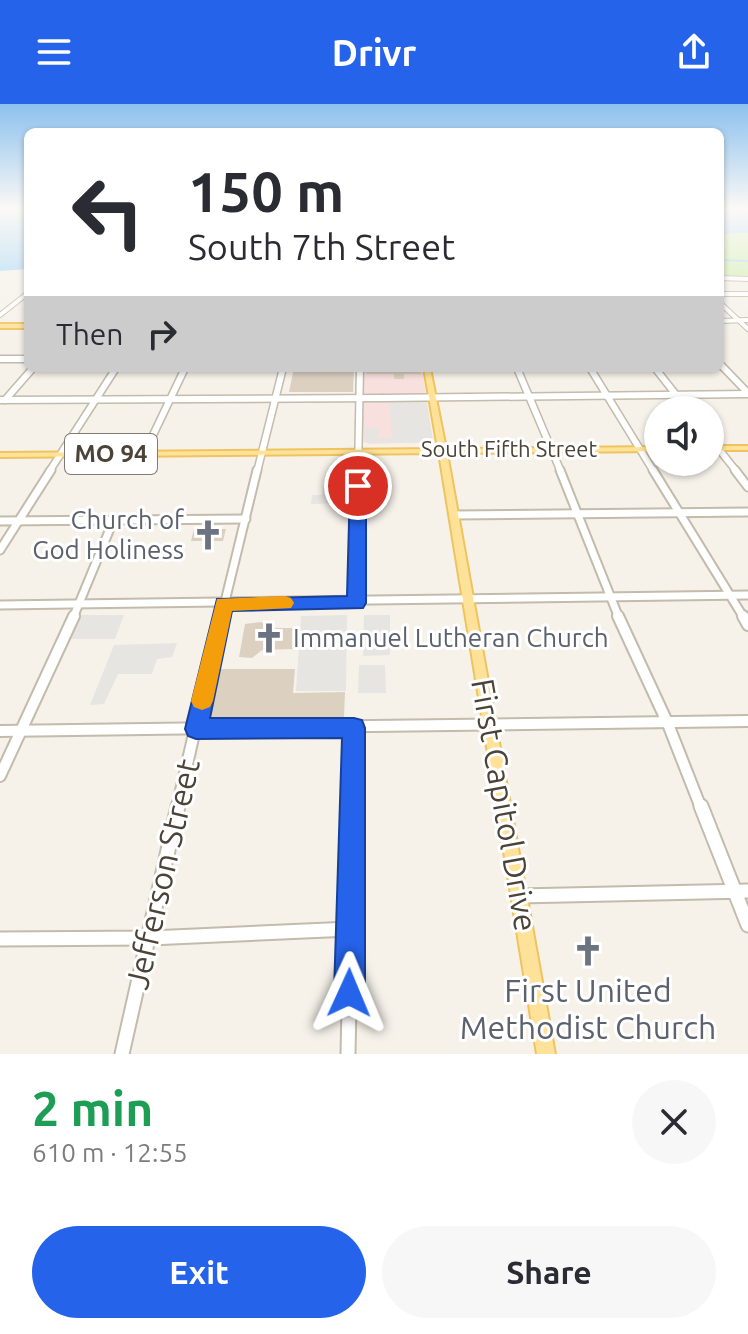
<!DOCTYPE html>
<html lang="en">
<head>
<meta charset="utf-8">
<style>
  body { margin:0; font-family:Ubuntu,sans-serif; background:#f7f7f7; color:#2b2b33; height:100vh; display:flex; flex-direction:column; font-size:30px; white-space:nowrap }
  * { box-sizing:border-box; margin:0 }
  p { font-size:26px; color:#7c7c81 }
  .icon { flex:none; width:44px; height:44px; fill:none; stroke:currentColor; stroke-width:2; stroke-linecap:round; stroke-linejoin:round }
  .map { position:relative; height:950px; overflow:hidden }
  .drawer { display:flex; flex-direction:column; background:#fff; flex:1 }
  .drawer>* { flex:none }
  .guide { position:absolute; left:24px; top:24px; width:700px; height:244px; border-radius:12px; box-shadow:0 2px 6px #0004; background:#fff; color:#2b2b33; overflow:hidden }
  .fabs { position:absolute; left:644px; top:292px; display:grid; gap:16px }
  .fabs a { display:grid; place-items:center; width:80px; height:80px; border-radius:50%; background:#fff; box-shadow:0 2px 6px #0004; font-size:40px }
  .pin { position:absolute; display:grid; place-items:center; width:68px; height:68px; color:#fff; margin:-34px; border:4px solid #fff; border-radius:50%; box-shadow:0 2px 8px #0007 }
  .me { position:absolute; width:88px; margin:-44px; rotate:1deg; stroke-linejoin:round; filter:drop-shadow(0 0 6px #0008) }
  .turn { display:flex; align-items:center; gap:28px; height:168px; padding:0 32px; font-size:36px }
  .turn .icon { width:104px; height:104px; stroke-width:2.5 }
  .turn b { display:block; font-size:56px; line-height:68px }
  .then { display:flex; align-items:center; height:76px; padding:0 32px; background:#0003; gap:16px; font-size:30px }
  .round { display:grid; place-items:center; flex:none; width:84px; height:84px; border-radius:42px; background:#f7f7f7 }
  .overview { display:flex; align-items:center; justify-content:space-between; height:136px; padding:0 32px }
  h1 { font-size:48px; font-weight:600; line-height:60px; color:#1e9e55 }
  .primary-button { display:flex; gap:16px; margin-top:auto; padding:16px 32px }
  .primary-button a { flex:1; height:92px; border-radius:48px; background:#2563eb; color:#fff; font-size:32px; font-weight:600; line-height:92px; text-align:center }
  .primary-button a+a { background:#f7f7f7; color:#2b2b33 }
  header { display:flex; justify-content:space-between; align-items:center; height:104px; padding:0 32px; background:#2563eb; color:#fff; font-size:36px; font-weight:600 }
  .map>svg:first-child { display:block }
  .medical { fill:#f7e0dd }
  .green { fill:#d1eeaf }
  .parking { fill:#e7e5e1 }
  .water { fill:#a2d4f7 }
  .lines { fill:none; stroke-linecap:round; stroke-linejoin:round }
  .stream { stroke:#a2d4f7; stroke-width:2 }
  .building { fill:#dcd1c1 }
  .minor-far4-casing { stroke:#c3bbab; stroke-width:6 }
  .minor-far3-casing { stroke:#c3bbab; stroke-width:9 }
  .minor-far2-casing { stroke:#c3bbab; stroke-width:11 }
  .minor-far1-casing { stroke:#c3bbab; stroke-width:14 }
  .minor-casing { stroke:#c3bbab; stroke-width:17 }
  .major-casing { stroke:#efc45f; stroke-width:4 }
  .minor-far4 { stroke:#fff; stroke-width:4 }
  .minor-far3 { stroke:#fff; stroke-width:6 }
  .minor-far2 { stroke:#fff; stroke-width:7 }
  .minor-far1 { stroke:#fff; stroke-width:10 }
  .minor { stroke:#fff; stroke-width:13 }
  .major { fill:#ffe29a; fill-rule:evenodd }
  .route { fill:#2563eb; stroke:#184099; stroke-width:2 }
  .slow { fill:#f59e0b }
  .labels { text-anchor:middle; stroke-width:6; stroke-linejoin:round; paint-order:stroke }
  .far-street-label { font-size:22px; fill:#4b4337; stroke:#fff }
  .shield { fill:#fff; stroke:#817b73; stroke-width:2 }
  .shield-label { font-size:24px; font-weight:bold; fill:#4b4337 }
  .worship-label { font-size:26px; fill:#5b616d; stroke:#fff; text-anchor:end }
  .near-street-label { font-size:32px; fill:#4b4337; stroke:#fff }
  .near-worship-label { font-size:32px; fill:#5b616d; stroke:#fff }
</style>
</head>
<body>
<header><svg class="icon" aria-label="menu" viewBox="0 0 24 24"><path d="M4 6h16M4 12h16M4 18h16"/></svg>Drivr<svg class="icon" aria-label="share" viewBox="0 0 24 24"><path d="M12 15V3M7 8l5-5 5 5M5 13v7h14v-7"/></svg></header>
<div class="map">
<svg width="748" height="950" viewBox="0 0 748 950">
  <rect width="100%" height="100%" fill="#f6f2ea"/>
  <polygon class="medical" points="362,264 422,264 433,338 370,340 363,338"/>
  <polygon class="green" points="748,129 748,173 720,173 720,130"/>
  <g class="parking">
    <polygon points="389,296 426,296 433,336 423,339 365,338 364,323 380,325 377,334 392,335"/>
    <polygon points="330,362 352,362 350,399 311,400 312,391 322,391 324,380 330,380"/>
    <polygon points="81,511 124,511 115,535 70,535"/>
    <polygon points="347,511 346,587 296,587 301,512"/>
    <polygon points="364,511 390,511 390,551 363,552"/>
    <polygon points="177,539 172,553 157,555 152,570 118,570 104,600 90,601 114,541"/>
    <polygon points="359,561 385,561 386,589 358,589"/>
  </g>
  <g class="water">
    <polygon points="720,104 748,104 748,129 720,130"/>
    <polygon points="0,105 28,105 28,165 0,167"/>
  </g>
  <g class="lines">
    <polyline class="stream" points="720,156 748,157"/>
  </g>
  <g class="building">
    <polygon points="294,264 354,264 353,288 289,288"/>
    <polygon points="366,264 416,264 422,270 404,270 404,275 394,275 394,270 366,270"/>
    <polygon points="194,425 226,425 223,437 191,437"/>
    <polygon points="260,518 267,520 266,524 297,524 294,545 262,546 252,554 239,553 245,520"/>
    <polygon points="220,565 295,565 293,589 345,588 344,613 209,616"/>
  </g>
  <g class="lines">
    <g class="minor-far4-casing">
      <g id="minor-far4">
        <polyline points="720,174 748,175"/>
        <polyline points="720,190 748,190"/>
        <polyline points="720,199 748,225"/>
        <polyline points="0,211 28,189"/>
        <polyline points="720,217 748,216"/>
        <polyline points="0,255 28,255"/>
      </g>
    </g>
    <g class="minor-far3-casing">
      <g id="minor-far3">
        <polyline points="0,255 28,255"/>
        <polyline points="720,260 748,289"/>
        <polyline points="517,264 561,368"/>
        <polyline points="590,264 654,368"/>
        <polyline points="655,264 688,306"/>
        <polyline points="383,294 748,290"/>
        <polyline points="0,296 381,294"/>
        <polyline points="5,296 33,264"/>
        <polyline points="710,334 737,368"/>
        <polyline points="144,350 185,264"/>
        <polyline points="49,368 116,264"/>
        <polyline points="257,368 283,264"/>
        <polyline points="358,368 360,264"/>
      </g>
    </g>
    <g class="minor-far2-casing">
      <g id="minor-far2">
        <polyline points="560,366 619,514"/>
        <polyline points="653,366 744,514"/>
        <polyline points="735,366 748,383"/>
        <polyline points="455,411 748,408"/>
        <polyline points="0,417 246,415"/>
        <polyline points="0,446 51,366"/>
        <polyline points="356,499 358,366"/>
        <polyline points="0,501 748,491"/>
        <polyline points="73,514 114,415"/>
        <polyline points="221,514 257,366"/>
      </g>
    </g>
    <g class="minor-far1-casing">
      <g id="minor-far1">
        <polyline points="618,512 668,620 701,704"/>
        <polyline points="743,512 748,521"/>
        <polyline points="0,627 748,617"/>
        <polyline points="0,672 74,512"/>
        <polyline points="177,704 221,512"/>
        <polyline points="353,704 354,624"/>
      </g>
    </g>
    <g class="minor-casing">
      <g id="minor">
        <polyline points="701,702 748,821"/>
        <polyline points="519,792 748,787"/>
        <polyline points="0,835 150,834 350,825"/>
        <polyline points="122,950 178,702"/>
        <polyline points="348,950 353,702"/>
      </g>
    </g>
    <g class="major-casing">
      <g id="major">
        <rect x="0" y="220" width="28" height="4"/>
        <polygon points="424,264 430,264 446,345 658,343 658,347 447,349 555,950 537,950 439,349 0,353 0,349 438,345"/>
        <rect x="710" y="342" width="38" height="4"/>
      </g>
    </g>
    <use href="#minor-far4" class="minor-far4"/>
    <use href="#minor-far3" class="minor-far3"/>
    <use href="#minor-far2" class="minor-far2"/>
    <use href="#minor-far1" class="minor-far1"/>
    <use href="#minor" class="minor"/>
    <use href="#major" class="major"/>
  </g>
  <linearGradient id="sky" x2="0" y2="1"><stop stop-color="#8cc1ee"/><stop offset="0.44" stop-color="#fbf9f6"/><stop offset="1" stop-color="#fbf9f6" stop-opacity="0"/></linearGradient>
  <rect width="748" height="237" fill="url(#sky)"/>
  <polygon class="route" points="358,378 366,382 366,499 363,504 232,507 210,614 354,614 362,616 365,624 365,889 360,900 349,904 338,900 334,889 342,634 196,635 188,632 185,625 217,495 347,492 350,382"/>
  <polygon class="slow" points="285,492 291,494 294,499 291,504 232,507 213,597 210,603 202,606 194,603 191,597 217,495"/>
  <defs>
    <g id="church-bare" transform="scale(2.4)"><path d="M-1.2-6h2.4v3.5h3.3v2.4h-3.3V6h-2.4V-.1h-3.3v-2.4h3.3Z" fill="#6b7280" stroke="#fff" stroke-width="2.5" paint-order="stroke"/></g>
  </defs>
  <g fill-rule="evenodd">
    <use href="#church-bare" x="208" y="431"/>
    <use href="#church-bare" x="269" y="534"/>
    <use href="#church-bare" x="588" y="847"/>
  </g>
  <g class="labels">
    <g class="far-street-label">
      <text x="509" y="353">South Fifth Street</text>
    </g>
    <rect class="shield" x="65" y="330" width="92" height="40" rx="6"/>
    <g class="shield-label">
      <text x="111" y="358">MO 94</text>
    </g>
    <g class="worship-label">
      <text x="184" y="425">Church of<tspan x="184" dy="30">God Holiness</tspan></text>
      <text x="293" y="543" text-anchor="start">Immanuel Lutheran Church</text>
    </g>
    <g class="near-street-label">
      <text transform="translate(504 701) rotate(80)" y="11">First Capitol Drive</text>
      <text transform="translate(163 770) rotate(-77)" y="11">Jefferson Street</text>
    </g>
    <g class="near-worship-label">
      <text x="588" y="898">First United<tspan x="588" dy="37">Methodist Church</tspan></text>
    </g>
  </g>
</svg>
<div class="fabs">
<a><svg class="icon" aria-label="sound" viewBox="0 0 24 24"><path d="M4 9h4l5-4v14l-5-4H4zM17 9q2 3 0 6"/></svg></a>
</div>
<div class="pin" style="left:358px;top:382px;background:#d93025"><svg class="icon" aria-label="arrive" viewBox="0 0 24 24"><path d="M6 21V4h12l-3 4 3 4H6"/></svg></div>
<svg class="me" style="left:349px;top:889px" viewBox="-20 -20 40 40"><path d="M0-17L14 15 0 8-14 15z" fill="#2563eb" stroke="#fff" stroke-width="4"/></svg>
<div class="guide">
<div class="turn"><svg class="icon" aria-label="left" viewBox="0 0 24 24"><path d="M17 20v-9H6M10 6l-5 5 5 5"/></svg><div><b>150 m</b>South 7th Street</div></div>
<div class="then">Then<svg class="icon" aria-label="right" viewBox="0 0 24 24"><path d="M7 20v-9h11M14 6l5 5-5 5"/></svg></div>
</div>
</div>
<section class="drawer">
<div class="overview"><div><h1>2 min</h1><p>610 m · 12:55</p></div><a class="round"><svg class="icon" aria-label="close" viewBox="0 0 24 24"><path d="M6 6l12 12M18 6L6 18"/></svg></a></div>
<div class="primary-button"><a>Exit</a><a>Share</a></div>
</section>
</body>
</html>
